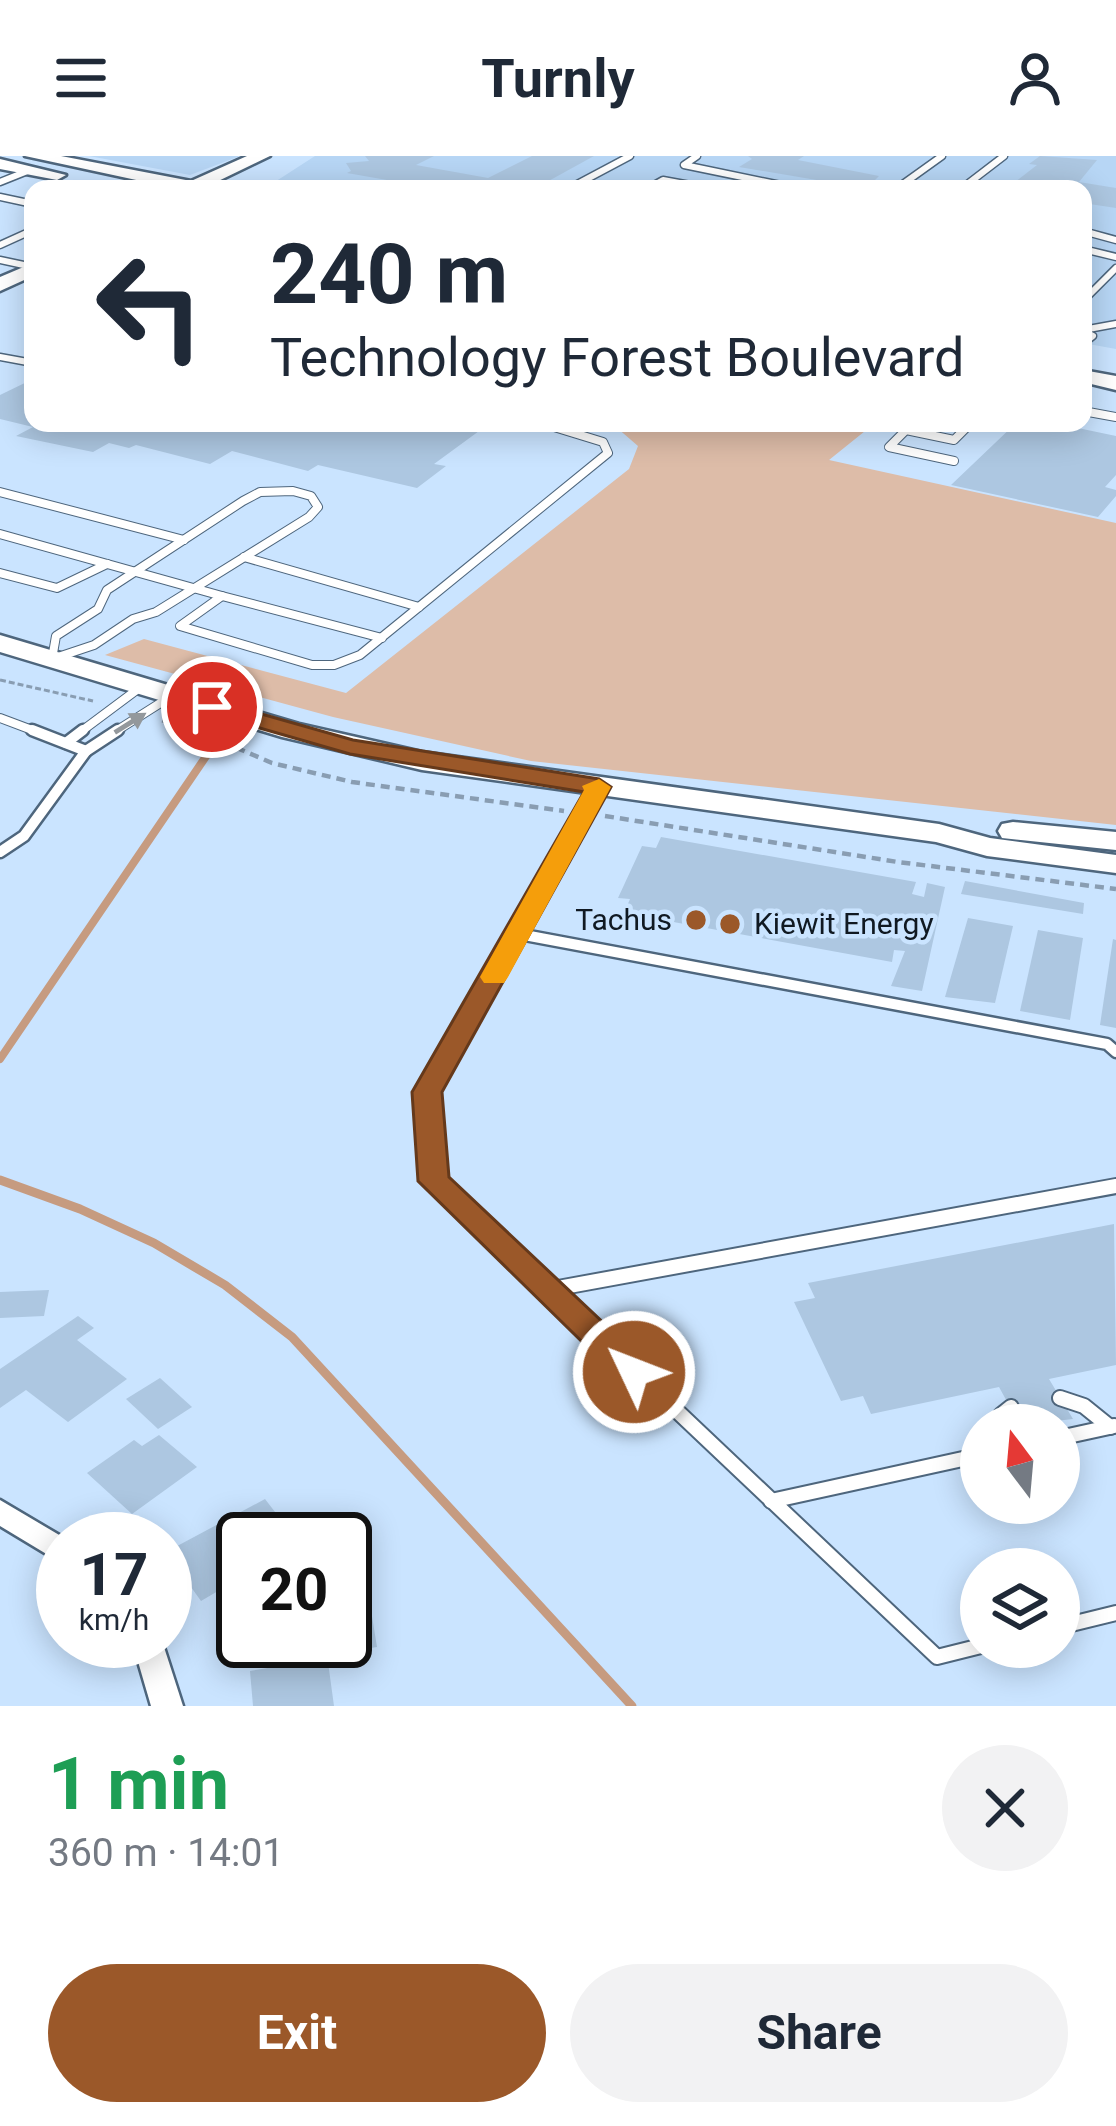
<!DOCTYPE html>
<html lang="en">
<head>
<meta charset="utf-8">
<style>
  body { margin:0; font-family:Roboto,sans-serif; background:#f2f2f3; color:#1f2937; height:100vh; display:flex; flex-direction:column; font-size:45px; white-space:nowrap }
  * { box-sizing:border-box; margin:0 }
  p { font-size:39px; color:#747a83 }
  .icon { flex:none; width:66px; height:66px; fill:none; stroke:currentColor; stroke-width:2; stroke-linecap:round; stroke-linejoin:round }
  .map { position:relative; height:1550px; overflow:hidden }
  .side { display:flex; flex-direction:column; background:#fff; flex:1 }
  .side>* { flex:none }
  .hud { position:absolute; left:24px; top:24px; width:1068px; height:252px; border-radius:24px; box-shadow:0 6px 30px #0003; background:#fff; color:#1f2937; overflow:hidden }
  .needle { width:78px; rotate:344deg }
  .fabs { position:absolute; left:960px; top:1248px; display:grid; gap:24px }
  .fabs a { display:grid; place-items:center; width:120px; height:120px; border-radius:50%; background:#fff; box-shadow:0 6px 30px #0003; font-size:60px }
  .speed { position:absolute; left:36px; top:1356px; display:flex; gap:24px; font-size:60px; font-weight:700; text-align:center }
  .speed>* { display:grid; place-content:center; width:156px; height:156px; border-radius:50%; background:#fff; box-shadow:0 6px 30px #0003; line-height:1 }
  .speed small { font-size:30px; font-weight:400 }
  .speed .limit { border:6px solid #111; border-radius:18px; background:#fff; color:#111 }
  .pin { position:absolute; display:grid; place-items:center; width:102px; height:102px; color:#fff; margin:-51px; border:6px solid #fff; border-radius:50%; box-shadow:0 3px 12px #0007 }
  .me { position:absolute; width:132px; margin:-66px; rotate:313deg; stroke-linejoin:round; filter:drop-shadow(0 0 9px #0008) }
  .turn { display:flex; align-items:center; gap:42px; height:252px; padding:0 48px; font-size:54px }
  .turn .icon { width:156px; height:156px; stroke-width:2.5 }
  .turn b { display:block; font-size:84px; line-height:102px }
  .round { display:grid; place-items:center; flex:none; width:126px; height:126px; border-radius:63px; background:#f2f2f3 }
  .overview { display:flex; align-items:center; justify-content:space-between; height:204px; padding:0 48px }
  h1 { font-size:72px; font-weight:700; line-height:90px; color:#1e9e55 }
  .button { display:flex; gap:24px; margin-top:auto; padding:24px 48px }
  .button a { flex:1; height:138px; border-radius:72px; background:#9b5829; color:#fff; font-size:48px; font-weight:700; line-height:138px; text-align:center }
  .button a+a { background:#f2f2f3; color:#1f2937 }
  header { display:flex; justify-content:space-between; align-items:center; height:156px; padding:0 48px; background:#fff; font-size:54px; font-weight:700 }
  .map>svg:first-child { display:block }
  .built { fill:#b7d6f5 }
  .green { fill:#ddbca8 }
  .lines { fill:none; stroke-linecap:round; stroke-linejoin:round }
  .stream-far1 { stroke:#c69b80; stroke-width:8 }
  .stream { stroke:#c69b80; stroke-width:9 }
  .building { fill:#adc7e1 }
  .lane-far3-casing { stroke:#4e667d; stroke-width:9 }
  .lane-far2-casing { stroke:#4e667d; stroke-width:10 }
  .lane-far1-casing { stroke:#4e667d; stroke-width:15 }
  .lane-casing { stroke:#4e667d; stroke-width:18 }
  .street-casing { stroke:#4e667d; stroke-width:5 }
  .secondary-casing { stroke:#4e667d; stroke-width:5 }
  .path-far1 { stroke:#899db2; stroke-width:3; stroke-dasharray:6 3; stroke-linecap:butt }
  .path { stroke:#899db2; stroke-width:4.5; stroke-dasharray:9 6; stroke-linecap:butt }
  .lane-far3 { stroke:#fff; stroke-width:6 }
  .lane-far2 { stroke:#fff; stroke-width:8 }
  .lane-far1 { stroke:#fff; stroke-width:10 }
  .lane { stroke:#fff; stroke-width:14 }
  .street { fill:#fff; fill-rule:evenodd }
  .secondary { fill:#fff; fill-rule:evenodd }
  .oneway { fill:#93989c }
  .route { fill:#9b5829; stroke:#65391b; stroke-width:3 }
  .slow { fill:#f59e0b }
  .poi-dot { fill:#9b5829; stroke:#cae4ff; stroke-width:4.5 }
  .labels { text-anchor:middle; stroke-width:9; stroke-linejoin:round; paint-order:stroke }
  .poi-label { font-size:30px; fill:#101922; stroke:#cae4ff; text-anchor:end }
</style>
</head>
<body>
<header><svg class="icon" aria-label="menu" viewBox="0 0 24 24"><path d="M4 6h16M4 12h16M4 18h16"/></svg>Turnly<svg class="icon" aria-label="person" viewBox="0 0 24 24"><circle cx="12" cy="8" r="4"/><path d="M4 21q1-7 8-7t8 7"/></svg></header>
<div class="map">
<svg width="1116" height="1550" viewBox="0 0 1116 1550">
  <rect width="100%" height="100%" fill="#cae4ff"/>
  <g class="built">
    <polygon points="89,0 240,0 190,19"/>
    <polygon points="315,0 1116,0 1116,193 1083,187 1083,33 267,31"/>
  </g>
  <polygon class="green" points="623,267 875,267 829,304 1116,367 1116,669 531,605 333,561 105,499 144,483 346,537 629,313 638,290 616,271"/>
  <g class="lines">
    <polyline class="stream-far1" points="0,903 211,593"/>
    <polyline class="stream" points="0,1024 80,1053 154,1087 225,1129 292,1181 632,1550"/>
  </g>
  <g class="building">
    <polygon points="365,0 434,0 416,9 488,22 532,0 594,0 534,33 438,33 347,17 351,15 346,7 369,5"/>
    <polygon points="748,0 804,0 798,4 879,20 867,32 846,29 739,11 752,3"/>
    <polygon points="1040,0 1097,4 1079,26 1116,32 1116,52 1083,47 1083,33 1006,33 1037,9 1029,8"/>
    <polygon points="33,223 33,267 490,267 434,308 446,310 417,332 318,309 308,315 232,295 210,308 136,289 129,292 109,287 93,296 16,280 33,271 0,263 0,239"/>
    <polygon points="1016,267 1054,267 1116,280 1116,319 1105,331 1116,334 1116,340 1098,361 951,329"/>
    <polygon points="661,681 916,726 912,738 924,741 927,727 945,731 922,835 891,830 905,795 894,794 892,806 624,757 630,743 618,742 642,690 656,692"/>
    <polygon points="965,725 1084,747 1083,758 961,738"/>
    <polygon points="968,762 1013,770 995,847 945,841"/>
    <polygon points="1038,774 1083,782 1070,864 1020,855"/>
    <polygon points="1113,783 1116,784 1116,872 1100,869"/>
    <polygon points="1114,1068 1116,1209 1049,1223 1073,1263 1020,1269 999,1231 871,1258 863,1240 841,1245 794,1146 815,1142 808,1127"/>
    <polygon points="49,1134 44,1160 0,1162 0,1136"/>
    <polygon points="78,1160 94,1172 77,1184 127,1223 68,1266 26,1234 0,1252 0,1213"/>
    <polygon points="160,1222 192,1251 158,1273 126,1243"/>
    <polygon points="159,1279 197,1311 132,1358 87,1317 134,1284 142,1290"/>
    <polygon points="265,1343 296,1383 243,1383 243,1443 229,1451 218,1435 201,1445 166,1396"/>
    <polygon points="370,1448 377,1491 327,1499 334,1550 253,1550 250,1515 315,1504 312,1485 345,1485 345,1452"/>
  </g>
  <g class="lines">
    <g class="lane-far3-casing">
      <g id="lane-far3">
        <polyline points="697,0 684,9 800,33"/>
        <polyline points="0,26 30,14"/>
        <polyline points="568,33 630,0"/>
        <polyline points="647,33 663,24 712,33"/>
        <polyline points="896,33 942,0"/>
        <polyline points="961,33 1004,0"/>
        <polyline points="0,41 33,48"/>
        <polyline points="1083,75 1116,84"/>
        <polyline points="0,89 33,74"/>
        <polyline points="1083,93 1116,101"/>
        <polyline points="0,104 33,111"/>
        <polyline points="1083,145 1116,112"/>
        <polyline points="1083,174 1116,168"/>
        <polyline points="1083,175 1093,180 1083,188"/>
        <polyline points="0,201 33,207"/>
      </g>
    </g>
    <g class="lane-far2-casing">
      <g id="lane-far2">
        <polyline points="1083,255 1116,261"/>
        <polyline points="913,267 906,274 954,284 971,267"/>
        <polyline points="906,274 889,291 954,305"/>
        <polygon points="293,335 311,340 318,351 309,361 156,456 133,463 94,489 52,503 56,480 98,453 107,434 243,345 260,336"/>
        <polyline points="0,336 184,384"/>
        <polyline points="0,378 222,440 180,470 312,509 334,509 360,499 608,297 603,286 541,267"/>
        <polyline points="244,401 419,451"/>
        <polyline points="0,417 57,432 107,408"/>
        <polyline points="222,440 382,482"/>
        <polyline points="0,562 40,577"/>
        <polyline points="79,577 142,530"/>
        <polyline points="113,577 173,539"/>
      </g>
    </g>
    <g class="lane-far1-casing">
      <g id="lane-far1">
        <polyline points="66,587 83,574"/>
        <polyline points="86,595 118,574"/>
        <polyline points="0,696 24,680 86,595 32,574"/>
        <polyline points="519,778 1107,888 1116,896"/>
        <polyline points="432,1001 427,936 599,631"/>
      </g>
    </g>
    <g class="lane-casing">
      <g id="lane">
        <polyline points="432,998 434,1025 937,1501 981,1490"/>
        <polyline points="547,1134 1116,1030"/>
        <polyline points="1060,1242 1084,1250 1110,1271"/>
        <polyline points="1002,1269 1001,1259 1011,1251"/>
        <polyline points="1059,1282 1114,1270"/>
        <polyline points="771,1345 981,1299"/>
        <polyline points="1059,1471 1116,1457"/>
      </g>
    </g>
    <g class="street-casing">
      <g id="street">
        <polygon points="0,1344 66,1383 63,1383 63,1408 0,1370"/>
        <polygon points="132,1485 162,1485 183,1550 151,1550"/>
      </g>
    </g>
    <g class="secondary-casing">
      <g id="secondary">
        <polygon points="25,0 61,0 191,25 247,0 270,0 210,29 214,33 178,33"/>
        <polygon points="0,3 66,19 57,24 0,13"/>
        <polygon points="33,107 33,120 0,135 0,121"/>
        <polygon points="1083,214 1116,220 1116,234 1083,226"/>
        <polygon points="0,479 299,568 422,596 939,668 990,682 1116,699 1116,717 987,700 936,686 422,614 282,581 0,496"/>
        <polygon points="1013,666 1116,676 1116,694 1002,682 998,675 1002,668"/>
      </g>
    </g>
    <g class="path-far1">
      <polyline points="0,524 93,545"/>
      <polyline points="162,565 205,577"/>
    </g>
    <g class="path">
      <polyline points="195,574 272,607 352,626 564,655"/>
      <polyline points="605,660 898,706 1116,733"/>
    </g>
    <use href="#lane-far3" class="lane-far3"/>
    <use href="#lane-far2" class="lane-far2"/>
    <use href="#lane-far1" class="lane-far1"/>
    <use href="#lane" class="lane"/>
    <use href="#street" class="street"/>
    <use href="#secondary" class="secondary"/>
  </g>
  <defs><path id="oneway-solid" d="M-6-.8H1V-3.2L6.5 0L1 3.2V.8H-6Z" transform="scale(3)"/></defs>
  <use class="oneway" href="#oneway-solid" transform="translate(130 567) rotate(-32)"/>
  <polygon class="route" points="212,544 353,584 599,623 611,631 442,936 449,1021 646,1207 651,1216 646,1225 634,1229 622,1225 418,1025 412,936 584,636 350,598 204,556 201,551"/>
  <polygon class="slow" points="599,623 611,631 508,821 504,827 484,827 480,821 584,634 582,630"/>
  <g class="poi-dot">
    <circle cx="696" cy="764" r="12"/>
    <circle cx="730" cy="768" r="12"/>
  </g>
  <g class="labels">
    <g class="poi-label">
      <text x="672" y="774">Tachus</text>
      <text x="754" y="778" text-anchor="start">Kiewit Energy</text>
    </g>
  </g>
</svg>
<div class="fabs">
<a><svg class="needle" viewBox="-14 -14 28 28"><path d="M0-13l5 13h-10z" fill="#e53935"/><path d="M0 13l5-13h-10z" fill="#747a83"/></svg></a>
<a><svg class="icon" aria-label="layers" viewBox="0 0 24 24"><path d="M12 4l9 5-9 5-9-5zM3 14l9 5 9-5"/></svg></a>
</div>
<div class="speed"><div>17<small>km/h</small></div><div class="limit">20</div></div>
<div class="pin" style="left:212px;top:551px;background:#d93025"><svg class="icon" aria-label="arrive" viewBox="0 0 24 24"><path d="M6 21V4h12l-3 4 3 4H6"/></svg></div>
<svg class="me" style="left:634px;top:1216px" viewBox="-20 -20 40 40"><circle r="17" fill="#9b5829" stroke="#fff" stroke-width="3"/><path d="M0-11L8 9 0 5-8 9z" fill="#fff"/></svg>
<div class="hud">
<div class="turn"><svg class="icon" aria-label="left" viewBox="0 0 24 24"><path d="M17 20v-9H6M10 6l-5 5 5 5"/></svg><div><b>240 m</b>Technology Forest Boulevard</div></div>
</div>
</div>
<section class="side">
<div class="overview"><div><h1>1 min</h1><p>360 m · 14:01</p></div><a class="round"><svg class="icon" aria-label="close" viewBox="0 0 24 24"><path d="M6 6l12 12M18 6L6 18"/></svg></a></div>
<div class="button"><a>Exit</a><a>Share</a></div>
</section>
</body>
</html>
